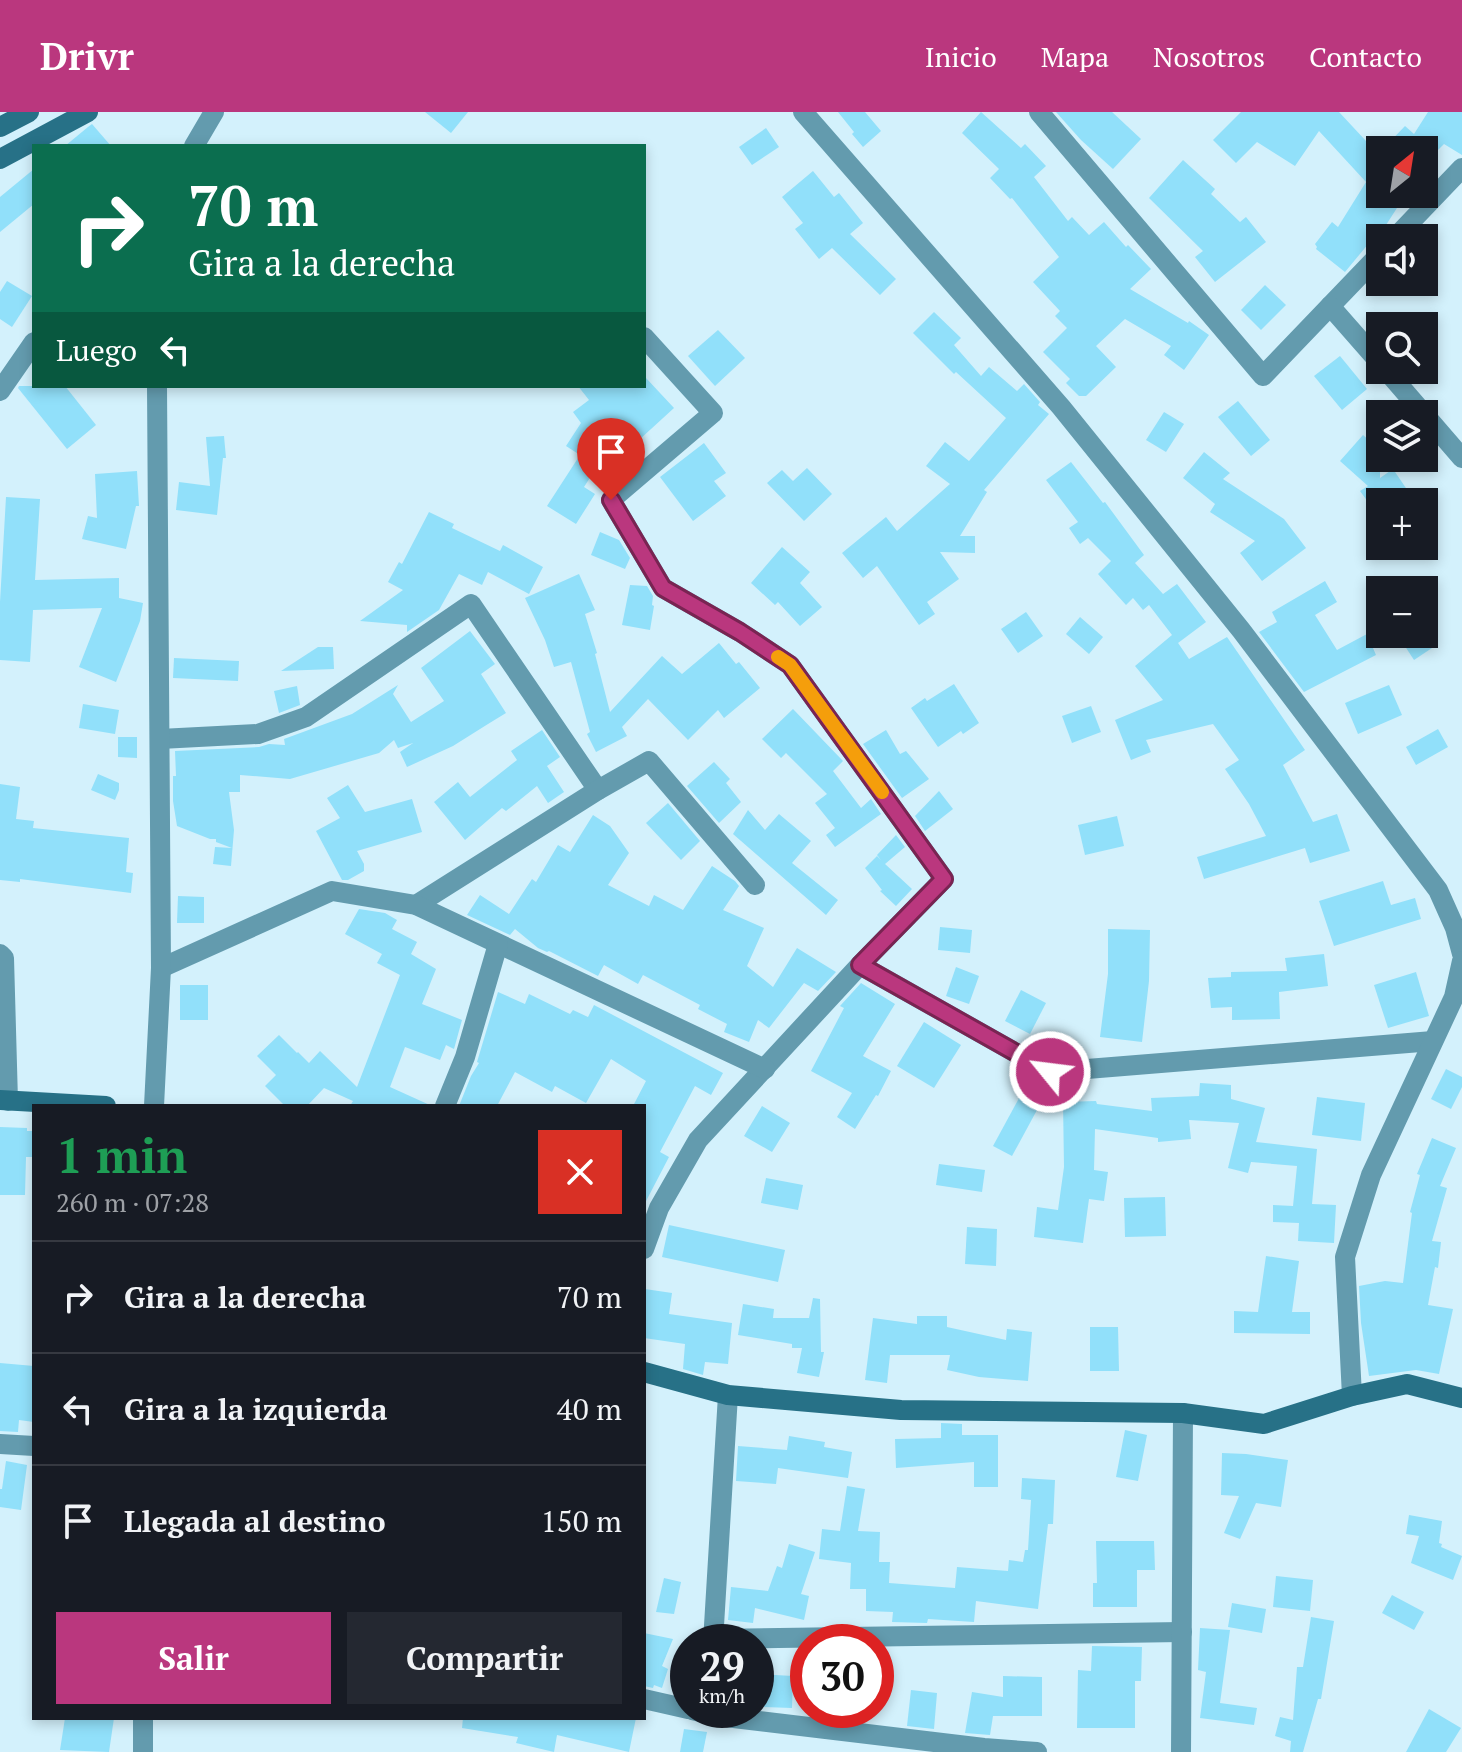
<!DOCTYPE html>
<html lang="es">
<head>
<meta charset="utf-8">
<style>
  body { margin:0; font-family:"PT Serif",serif; background:#242831; color:#f1f3f6; height:100vh; display:flex; flex-direction:column; font-size:30px; white-space:nowrap }
  * { box-sizing:border-box; margin:0 }
  p { font-size:26px; color:#9ea1a6 }
  .icon { flex:none; width:44px; height:44px; fill:none; stroke:currentColor; stroke-width:2; stroke-linecap:round; stroke-linejoin:round }
  .map { position:relative; flex:1; overflow:hidden }
  .sheet { position:absolute; left:32px; top:992px; width:614px; height:616px; display:flex; flex-direction:column; background:#171b24; border-radius:0px; box-shadow:0 4px 12px #0003 }
  .sheet>* { flex:none }
  .guide { position:absolute; left:32px; top:32px; width:614px; height:244px; border-radius:0px; box-shadow:0 4px 12px #0003; background:#0b6e4f; color:#fff; overflow:hidden }
  .needle { width:52px; rotate:30deg }
  .buttons { position:absolute; left:1366px; top:24px; display:grid; gap:16px }
  .buttons a { display:grid; place-items:center; width:72px; height:72px; border-radius:0px; background:#171b24; box-shadow:0 4px 12px #0003; font-size:40px }
  .speed { position:absolute; left:670px; top:1512px; display:flex; gap:16px; font-size:40px; font-weight:700; text-align:center }
  .speed>* { display:grid; place-content:center; width:104px; height:104px; border-radius:50%; background:#171b24; box-shadow:0 4px 12px #0003; line-height:1 }
  .speed small { font-size:20px; font-weight:400 }
  .speed .limit { border:12px solid #d22; background:#fff; color:#111 }
  .pin { position:absolute; display:grid; place-items:center; width:68px; height:68px; color:#fff; margin:-82px -34px; border-radius:50% 50% 50% 0; rotate:-45deg; box-shadow:0 0 8px #0007 }
  .pin .icon { rotate:45deg }
  .me { position:absolute; width:88px; margin:-44px; rotate:299deg; stroke-linejoin:round; filter:drop-shadow(0 0 6px #0008) }
  .turn { display:flex; align-items:center; gap:28px; height:168px; padding:0 24px; font-size:36px }
  .turn .icon { width:104px; height:104px; stroke-width:2.5 }
  .turn b { display:block; font-size:56px; line-height:68px }
  .then { display:flex; align-items:center; height:76px; padding:0 24px; background:#0003; gap:16px; font-size:30px }
  .round { display:grid; place-items:center; flex:none; width:84px; height:84px; border-radius:0px; background:#242831 }
  .head { display:flex; align-items:center; justify-content:space-between; height:136px; padding:0 24px }
  h1 { font-size:48px; font-weight:800; line-height:60px; color:#1e9e55 }
  .action { display:flex; gap:16px; margin-top:auto; padding:16px 24px }
  .action a { flex:1; height:92px; border-radius:0px; background:#ba377e; color:#fff; font-size:32px; font-weight:800; line-height:92px; text-align:center }
  .action a+a { background:#242831; color:#f1f3f6 }
  ul { padding:0; list-style:none }
  li { display:flex; align-items:center; gap:24px; height:112px; padding:0 24px; border-top:2px solid #363941 }
  li div { flex:1 }
  li b { display:block; font-size:30px }
  li em { font-style:normal }
  header { display:flex; align-items:center; gap:48px; box-sizing:border-box; height:112px; padding:0 40px; background:#ba377e; color:#fff }
  header strong { font-size:38px }
  nav { display:flex; gap:44px; margin-inline-start:auto; font-size:28px }
  .map>svg:first-child { display:block }
  .building { fill:#91e0fa }
  .lines { fill:none; stroke-linecap:round; stroke-linejoin:round }
  .street { stroke:#639bae; stroke-width:20 }
  .secondary { stroke:#277187; stroke-width:20 }
  .route-casing { stroke:#792452; stroke-width:20 }
  .route { stroke:#ba377e; stroke-width:14 }
  .slow { stroke:#f59e0b; stroke-width:14 }
</style>
</head>
<body>
<header>
<strong>Drivr</strong>
<nav><a>Inicio</a><a>Mapa</a><a>Nosotros</a><a>Contacto</a></nav>
</header>
<div class="map">
<svg width="1462" height="1640" viewBox="0 0 1462 1640">
  <rect width="100%" height="100%" fill="#d3f1fc"/>
  <g class="building">
    <polygon points="425,0 468,0 451,21"/>
    <polygon points="838,0 865,0 881,19 863,35 852,22 854,20"/>
    <polygon points="981,0 1021,36 1025,32 1046,54 1034,65 1068,109 1072,105 1089,123 1104,110 1126,135 1128,133 1151,157 1130,177 1188,211 1189,209 1209,223 1184,258 1164,243 1171,234 1125,207 1096,234 1116,255 1086,284 1079,284 1066,271 1070,267 1043,240 1067,216 1055,204 1060,199 1033,170 1059,145 1012,86 1010,87 990,66 999,57 962,21"/>
    <polygon points="1056,0 1112,0 1141,27 1113,57 1081,28"/>
    <polygon points="1241,0 1339,0 1380,44 1380,82 1406,82 1377,127 1374,125 1345,160 1316,137 1317,135 1315,132 1332,110 1338,115 1366,70 1319,19 1295,54 1257,30 1236,51 1213,28"/>
    <polygon points="1428,0 1462,0 1462,43 1444,32 1424,52 1424,38 1382,38 1405,14 1414,22"/>
    <polygon points="92,12 111,34 65,34 88,15"/>
    <polygon points="766,16 779,35 752,53 739,35"/>
    <polygon points="1183,48 1215,77 1211,82 1240,110 1246,105 1266,130 1215,170 1195,145 1203,139 1149,86"/>
    <polygon points="34,57 34,92 0,120 0,85"/>
    <polygon points="813,59 834,85 839,81 863,111 850,122 896,167 880,183 832,136 819,147 795,117 803,111 782,85"/>
    <polygon points="7,169 32,184 12,215 0,207 0,180"/>
    <polygon points="1265,173 1286,193 1261,218 1241,198"/>
    <polygon points="934,200 961,226 954,233 981,264 989,255 1017,279 1024,272 1040,290 1038,293 1049,302 984,378 987,380 960,424 975,424 975,441 940,440 959,467 927,490 935,502 919,513 877,454 863,466 842,441 886,405 897,419 950,372 926,354 945,330 969,349 1006,306 956,260 954,262 913,221"/>
    <polygon points="718,218 745,246 715,274 688,244"/>
    <polygon points="1340,244 1367,277 1342,298 1314,264"/>
    <polygon points="646,266 674,296 628,338 616,325 584,375 595,382 576,412 547,394 580,343 566,334 581,311 573,300 589,288 578,274 644,274 644,268"/>
    <polygon points="19,274 65,274 96,313 67,337 18,276"/>
    <polygon points="1238,289 1270,328 1251,344 1218,305"/>
    <polygon points="1164,300 1184,312 1166,340 1146,328"/>
    <polygon points="1363,323 1380,338 1380,366 1393,357 1410,382 1398,390 1368,390 1360,379 1368,374 1340,349"/>
    <polygon points="224,324 226,346 223,346 217,403 176,398 179,370 210,374 206,325"/>
    <polygon points="704,331 726,361 714,369 726,384 693,409 660,365"/>
    <polygon points="1204,340 1230,361 1223,367 1284,407 1306,436 1262,469 1240,441 1255,429 1210,400 1215,392 1183,366"/>
    <polygon points="1071,350 1103,391 1105,390 1144,443 1135,451 1163,482 1177,472 1206,510 1178,531 1174,525 1189,547 1227,525 1305,638 1283,653 1313,710 1337,702 1350,739 1310,751 1305,736 1204,767 1197,745 1266,724 1249,692 1225,657 1239,648 1213,612 1146,628 1151,640 1131,648 1115,608 1163,588 1135,554 1172,523 1149,493 1143,498 1133,486 1126,493 1098,462 1111,449 1088,426 1080,432 1069,416 1078,410 1046,368"/>
    <polygon points="807,356 832,382 804,409 767,371 782,358 793,369"/>
    <polygon points="137,359 139,394 136,394 126,437 82,427 88,404 97,406 95,362"/>
    <polygon points="6,385 40,387 35,468 119,466 119,486 143,491 140,509 116,570 79,555 102,496 33,498 30,550 0,548 0,490"/>
    <polygon points="429,400 454,412 452,416 500,439 503,433 543,455 529,482 488,460 482,473 459,462 439,498 407,520 407,513 360,509 403,478 388,470 399,450 402,452"/>
    <polygon points="600,420 619,428 630,446 625,457 591,443"/>
    <polygon points="782,435 810,460 800,471 822,495 800,514 778,490 775,493 751,471"/>
    <polygon points="579,462 595,498 585,502 597,541 595,542 610,600 662,544 682,562 719,531 736,552 739,550 760,576 724,606 718,598 688,628 648,587 622,615 627,624 596,640 587,622 590,620 571,550 554,555 545,528 525,486"/>
    <polygon points="1325,469 1337,490 1315,503 1337,538 1367,522 1376,543 1304,580 1259,520 1277,510 1272,500"/>
    <polygon points="630,473 647,474 653,484 652,493 654,494 650,518 622,513"/>
    <polygon points="1026,500 1043,524 1018,541 1001,517"/>
    <polygon points="1080,505 1103,525 1089,542 1066,522"/>
    <polygon points="470,519 495,552 481,562 506,601 488,612 453,634 407,655 400,640 413,631 398,636 394,628 379,641 290,667 240,663 240,680 229,680 234,718 231,754 213,752 215,735 232,736 216,730 216,727 210,727 177,714 173,689 173,664 176,664 175,639 259,635 269,632 285,633 284,627 352,602 398,573 393,582 411,610 444,589 421,556"/>
    <polygon points="1397,522 1427,522 1435,534 1414,548"/>
    <polygon points="318,535 333,535 334,557 281,559"/>
    <polygon points="174,546 239,549 238,569 173,566"/>
    <polygon points="954,572 979,611 963,622 961,619 938,635 911,596 925,586 927,589"/>
    <polygon points="1389,573 1402,603 1358,622 1345,591"/>
    <polygon points="297,574 300,593 279,601 274,579"/>
    <polygon points="83,592 119,598 115,622 79,616"/>
    <polygon points="1091,594 1101,620 1072,631 1062,604"/>
    <polygon points="793,597 843,649 833,659 861,696 871,687 881,702 835,735 826,723 835,716 815,691 827,682 786,641 781,646 762,627"/>
    <polygon points="1438,617 1448,635 1416,653 1406,635"/>
    <polygon points="542,618 560,645 547,654 564,680 548,691 537,674 506,699 502,696 465,728 434,690 458,670 470,685 517,648 511,639"/>
    <polygon points="886,618 900,642 906,639 929,667 902,686 863,632"/>
    <polygon points="118,625 137,625 137,646 118,645"/>
    <polygon points="714,650 730,667 726,671 741,690 719,711 687,674"/>
    <polygon points="98,662 119,671 119,678 115,688 91,678"/>
    <polygon points="0,672 20,675 16,707 34,709 33,716 129,726 126,760 133,761 131,781 20,767 20,770 0,768"/>
    <polygon points="348,673 365,700 412,687 422,720 357,739 364,752 364,759 348,768 342,768 316,719 340,706 327,686"/>
    <polygon points="939,679 953,697 925,719 915,704"/>
    <polygon points="668,691 700,729 681,748 646,711"/>
    <polygon points="748,698 765,718 779,702 811,729 792,751 838,788 826,803 733,722"/>
    <polygon points="593,703 610,714 629,741 608,773 649,794 654,783 683,798 712,754 735,769 739,774 723,798 764,816 747,854 773,875 797,836 836,860 818,879 804,871 769,916 758,908 749,930 724,920 727,912 698,897 700,893 643,863 638,872 604,853 598,864 549,839 547,840 538,836 515,817 510,823 467,803 480,783 509,802 532,767 536,770 558,733 570,740"/>
    <polygon points="1117,704 1124,734 1085,743 1078,713"/>
    <polygon points="896,723 905,735 885,752 912,777 896,794 880,779 882,778 865,756 877,744 881,748 877,743"/>
    <polygon points="1383,769 1391,793 1415,786 1421,807 1334,834 1319,789"/>
    <polygon points="178,784 204,785 204,811 177,811"/>
    <polygon points="359,797 385,801 397,808 392,817 417,830 411,842 436,857 422,892 462,908 454,937 446,933 440,948 405,935 390,975 432,994 350,994 353,989 324,976 307,994 285,994 265,974 276,963 257,944 279,923 297,941 298,940 309,951 320,939 357,975 400,863 377,851 382,842 345,822"/>
    <polygon points="940,815 972,818 970,841 938,838"/>
    <polygon points="1108,817 1150,818 1149,869 1142,930 1100,925 1108,862"/>
    <polygon points="1324,842 1328,874 1279,880 1280,907 1232,908 1232,895 1211,896 1208,866 1231,865 1231,860 1287,859 1285,846"/>
    <polygon points="956,855 979,864 969,892 946,884"/>
    <polygon points="1416,860 1429,904 1388,916 1374,873"/>
    <polygon points="861,871 895,892 863,944 891,959 878,984 876,983 855,1017 837,1005 852,981 811,959 844,896 840,894"/>
    <rect x="180" y="873" width="28" height="35"/>
    <polygon points="1021,878 1046,891 1030,922 1005,909"/>
    <polygon points="498,880 525,892 529,882 570,902 573,898 588,905 594,893 723,961 711,983 695,974 660,1040 669,1045 644,1093 644,994 633,994 646,969 611,947 586,991 555,974 552,980 515,960 497,994 459,994 471,964 479,951 477,950"/>
    <polygon points="924,910 961,933 934,976 897,954"/>
    <polygon points="1446,957 1462,965 1462,975 1451,997 1431,987"/>
    <polygon points="1031,964 1050,974 1012,1044 993,1034"/>
    <polygon points="1200,971 1231,973 1231,987 1265,996 1256,1030 1317,1037 1312,1092 1336,1093 1334,1131 1298,1129 1299,1111 1273,1110 1273,1093 1293,1094 1297,1054 1251,1050 1248,1061 1228,1056 1239,1011 1189,1008 1191,1027 1158,1030 1158,1026 1095,1017 1094,1058 1108,1060 1104,1089 1089,1087 1083,1131 1034,1125 1037,1095 1058,1098 1064,1055 1063,990 1096,989 1097,992 1152,999 1151,986 1199,984"/>
    <polygon points="1317,985 1365,991 1361,1029 1312,1023"/>
    <polygon points="762,994 790,1011 772,1040 744,1024"/>
    <polygon points="0,1015 27,1016 27,1019 34,1019 34,1045 26,1045 25,1083 0,1083"/>
    <polygon points="1432,1026 1456,1036 1440,1074 1447,1076 1432,1129 1441,1130 1438,1156 1435,1155 1428,1193 1453,1197 1439,1262 1416,1258 1369,1264 1361,1211 1359,1174 1385,1169 1403,1171 1412,1101 1410,1100 1420,1063 1417,1062"/>
    <polygon points="939,1052 985,1058 982,1080 936,1073"/>
    <polygon points="766,1066 803,1073 798,1098 761,1091"/>
    <polygon points="1165,1085 1166,1124 1125,1125 1124,1086"/>
    <polygon points="669,1113 785,1138 778,1170 662,1145"/>
    <polygon points="967,1115 997,1117 996,1154 965,1152"/>
    <polygon points="1266,1144 1299,1149 1292,1200 1310,1200 1310,1222 1234,1221 1234,1199 1258,1200"/>
    <polygon points="645,1177 672,1181 669,1202 732,1211 728,1252 705,1250 703,1263 683,1257 685,1232 644,1226"/>
    <polygon points="813,1186 820,1187 821,1240 824,1240 819,1265 797,1261 802,1236 792,1236 792,1232 738,1223 743,1192 774,1197 773,1206 809,1206"/>
    <polygon points="917,1204 947,1204 947,1215 1006,1228 1007,1217 1032,1220 1028,1269 979,1265 947,1258 950,1243 890,1243 887,1271 865,1268 873,1206 917,1212"/>
    <polygon points="1090,1215 1118,1215 1119,1259 1090,1259"/>
    <polygon points="0,1251 34,1254 34,1310 19,1308 18,1320 0,1319"/>
    <polygon points="941,1311 962,1312 962,1323 998,1323 998,1375 974,1375 974,1350 896,1356 895,1327 941,1326"/>
    <polygon points="1125,1318 1147,1323 1138,1369 1116,1365"/>
    <polygon points="789,1324 825,1330 824,1335 852,1340 848,1366 778,1356 776,1372 736,1369 738,1334 787,1338"/>
    <polygon points="1222,1341 1246,1342 1288,1348 1281,1395 1256,1391 1240,1427 1224,1421 1239,1384 1221,1383"/>
    <polygon points="6,1349 27,1353 21,1398 0,1395 0,1377 2,1377"/>
    <polygon points="1022,1366 1055,1368 1053,1412 1048,1412 1038,1497 976,1489 974,1510 928,1507 927,1511 892,1510 893,1500 866,1499 866,1477 850,1477 851,1451 819,1447 822,1417 840,1419 847,1374 865,1377 858,1419 880,1420 879,1450 890,1450 889,1471 955,1476 957,1455 1008,1459 1009,1448 1023,1450 1025,1438 1028,1438 1031,1388 1021,1387"/>
    <polygon points="1409,1403 1442,1409 1439,1431 1442,1432 1441,1435 1462,1444 1453,1468 1411,1451 1419,1424 1406,1422"/>
    <polygon points="1096,1429 1154,1429 1155,1458 1137,1458 1137,1495 1093,1495 1093,1471 1097,1471"/>
    <polygon points="789,1432 815,1440 801,1482 809,1484 804,1508 755,1496 753,1511 728,1508 731,1475 768,1479 777,1454 782,1456"/>
    <polygon points="1276,1464 1313,1468 1310,1499 1273,1495"/>
    <polygon points="664,1466 681,1470 674,1502 656,1500"/>
    <polygon points="1392,1483 1424,1500 1414,1518 1382,1501"/>
    <polygon points="1232,1491 1266,1497 1262,1521 1228,1515"/>
    <polygon points="1311,1505 1334,1509 1321,1587 1318,1587 1303,1640 1290,1640 1291,1629 1275,1624 1280,1605 1293,1608 1297,1555 1303,1555"/>
    <polygon points="1200,1516 1230,1518 1220,1591 1257,1596 1254,1613 1200,1606 1206,1560 1198,1558"/>
    <polygon points="644,1521 673,1527 662,1554 668,1557 662,1576 654,1573 653,1576 644,1574"/>
    <polygon points="1092,1534 1142,1535 1141,1569 1135,1569 1135,1616 1077,1616 1078,1558 1091,1559"/>
    <polygon points="756,1562 793,1564 792,1596 764,1595 764,1585 756,1584"/>
    <polygon points="1003,1564 1042,1565 1042,1604 993,1604 990,1623 965,1621 972,1580 1003,1585"/>
    <polygon points="911,1578 937,1581 934,1617 907,1614"/>
    <polygon points="1429,1597 1461,1616 1446,1640 1406,1640"/>
    <polygon points="65,1606 114,1606 109,1640 60,1638"/>
    <polygon points="463,1606 636,1606 629,1640 557,1623 554,1640 516,1631 518,1625 462,1616"/>
    <polygon points="684,1617 707,1620 703,1640 680,1640"/>
  </g>
  <g class="lines">
    <g class="street">
      <polyline points="803,0 1061,295 1241,518 1438,778 1455,816 1462,842"/>
      <polyline points="1039,0 1263,264 1380,142"/>
      <polyline points="194,34 214,0"/>
      <polyline points="1395,126 1462,56"/>
      <polyline points="1330,194 1380,251"/>
      <polyline points="644,225 713,301 611,388 663,476 740,520 790,553 944,767 860,853 698,1028 659,1096 644,1137"/>
      <polyline points="1386,258 1462,346"/>
      <polyline points="0,279 34,230"/>
      <polyline points="160,627 258,622 306,605 471,492 598,678"/>
      <polyline points="416,793 598,678 649,649 755,773"/>
      <polyline points="0,842 4,846 8,989"/>
      <polyline points="860,853 1050,960 1433,929"/>
      <polyline points="161,856 332,779 416,793 765,957"/>
      <polyline points="154,994 161,856 157,274"/>
      <polyline points="445,994 465,945 498,832"/>
      <polyline points="1352,1284 1345,1145 1371,1063 1454,885 1462,849"/>
      <polyline points="0,1332 34,1334"/>
      <polyline points="712,1527 1182,1520"/>
      <polyline points="713,1530 728,1283"/>
      <polyline points="644,1587 688,1597"/>
      <polyline points="692,1598 717,1604 984,1636 1037,1640"/>
      <polyline points="143,1640 143,1606"/>
      <polyline points="1181,1640 1183,1301"/>
    </g>
    <g class="secondary">
      <polyline points="0,15 29,0"/>
      <polyline points="0,47 88,0"/>
      <polyline points="0,988 106,994"/>
      <polyline points="644,1260 728,1283 901,1298 1183,1301 1264,1312 1352,1284 1407,1272 1462,1286"/>
    </g>
  </g>
  <g class="lines">
    <g class="route-casing">
      <polyline id="route" points="611,388 663,476 740,520 790,553 944,767 860,853 1050,960"/>
    </g>
    <use href="#route" class="route"/>
    <polyline class="slow" points="778,545 790,553 882,680"/>
  </g>
</svg>
<div class="buttons">
<a><svg class="needle" viewBox="-14 -14 28 28"><path d="M0-13l5 13h-10z" fill="#e53935"/><path d="M0 13l5-13h-10z" fill="#9ea1a6"/></svg></a>
<a><svg class="icon" aria-label="sound" viewBox="0 0 24 24"><path d="M4 9h4l5-4v14l-5-4H4zM17 9q2 3 0 6"/></svg></a>
<a><svg class="icon" aria-label="search" viewBox="0 0 24 24"><circle cx="10" cy="10" r="6"/><path d="M15 15l6 6"/></svg></a>
<a><svg class="icon" aria-label="layers" viewBox="0 0 24 24"><path d="M12 4l9 5-9 5-9-5zM3 14l9 5 9-5"/></svg></a>
<a>+</a>
<a>−</a>
</div>
<div class="speed"><div>29<small>km/h</small></div><div class="limit">30</div></div>
<div class="pin" style="left:611px;top:388px;background:#d93025"><svg class="icon" aria-label="arrive" viewBox="0 0 24 24"><path d="M6 21V4h12l-3 4 3 4H6"/></svg></div>
<svg class="me" style="left:1050px;top:960px" viewBox="-20 -20 40 40"><circle r="17" fill="#ba377e" stroke="#fff" stroke-width="3"/><path d="M0-11L8 9 0 5-8 9z" fill="#fff"/></svg>
<div class="guide">
<div class="turn"><svg class="icon" aria-label="right" viewBox="0 0 24 24"><path d="M7 20v-9h11M14 6l5 5-5 5"/></svg><div><b>70 m</b>Gira a la derecha</div></div>
<div class="then">Luego<svg class="icon" aria-label="left" viewBox="0 0 24 24"><path d="M17 20v-9H6M10 6l-5 5 5 5"/></svg></div>
</div>
<section class="sheet">
<div class="head"><div><h1>1 min</h1><p>260 m · 07:28</p></div><a class="round" style="background:#d93025;color:#fff"><svg class="icon" aria-label="close" viewBox="0 0 24 24"><path d="M6 6l12 12M18 6L6 18"/></svg></a></div>
<ul>
<li><svg class="icon" aria-label="right" viewBox="0 0 24 24"><path d="M7 20v-9h11M14 6l5 5-5 5"/></svg><div><b>Gira a la derecha</b></div><em>70 m</em></li>
<li><svg class="icon" aria-label="left" viewBox="0 0 24 24"><path d="M17 20v-9H6M10 6l-5 5 5 5"/></svg><div><b>Gira a la izquierda</b></div><em>40 m</em></li>
<li><svg class="icon" aria-label="arrive" viewBox="0 0 24 24"><path d="M6 21V4h12l-3 4 3 4H6"/></svg><div><b>Llegada al destino</b></div><em>150 m</em></li>
</ul>
<div class="action"><a>Salir</a><a>Compartir</a></div>
</section>
</div>
</body>
</html>
